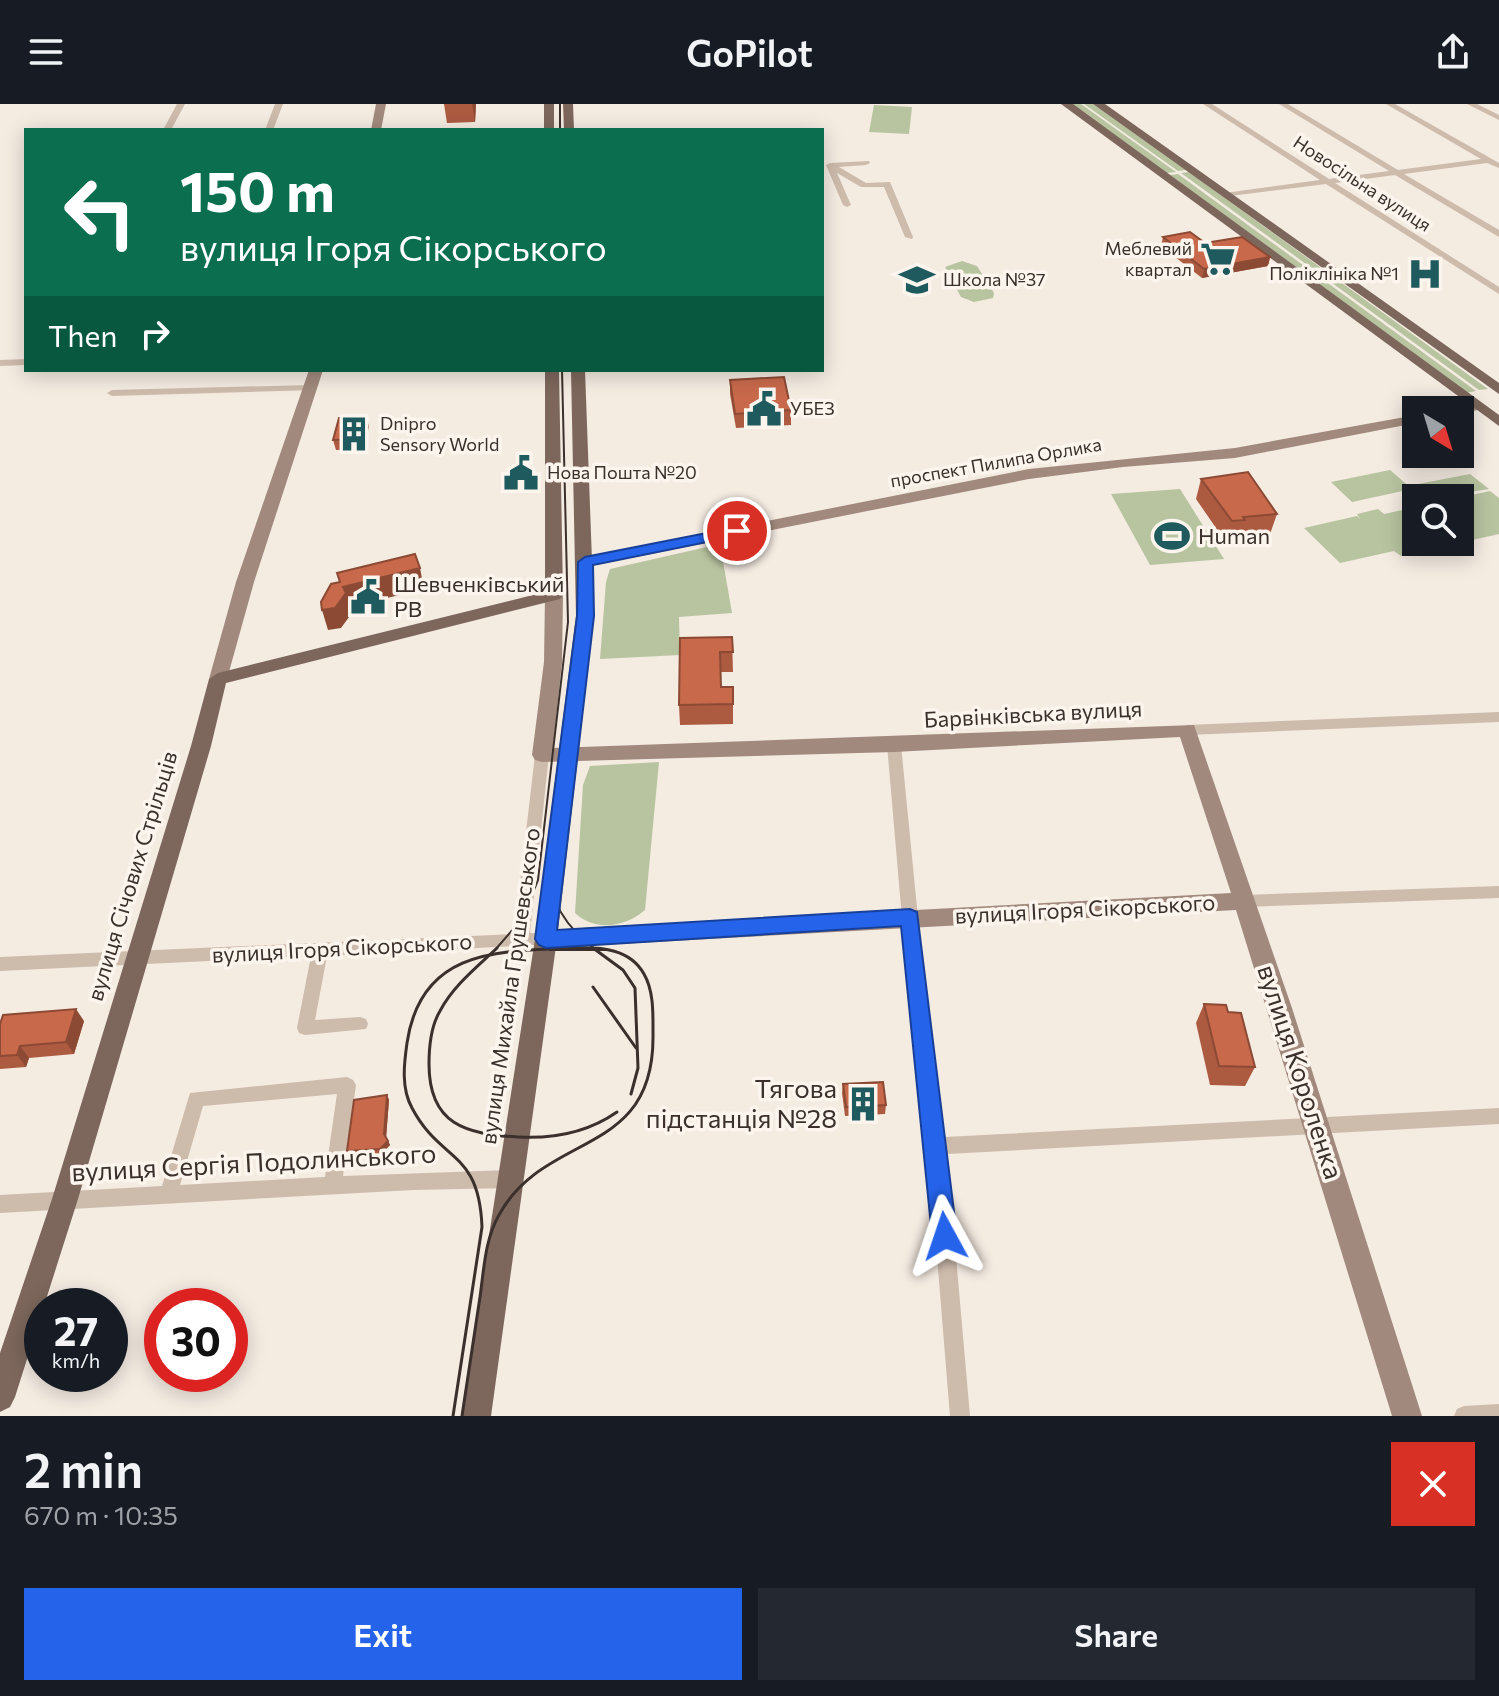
<!DOCTYPE html>
<html lang="en">
<head>
<meta charset="utf-8">
<style>
  body { margin:0; font-family:Commissioner,sans-serif; background:#242831; color:#f1f3f6; height:100vh; display:flex; flex-direction:column; font-size:30px; white-space:nowrap }
  * { box-sizing:border-box; margin:0 }
  p { font-size:26px; color:#9ea1a6 }
  .icon { flex:none; width:44px; height:44px; fill:none; stroke:currentColor; stroke-width:2; stroke-linecap:round; stroke-linejoin:round }
  .map { position:relative; height:1312px; overflow:hidden }
  .sheet { display:flex; flex-direction:column; background:#171b24; flex:1 }
  .sheet>* { flex:none }
  .guide { position:absolute; left:24px; top:24px; width:800px; height:244px; border-radius:0px; box-shadow:0 4px 20px #0003; background:#0b6e4f; color:#fff; overflow:hidden }
  .needle { width:52px; rotate:142deg }
  .tools { position:absolute; left:1402px; top:292px; display:grid; gap:16px }
  .tools a { display:grid; place-items:center; width:72px; height:72px; border-radius:0px; background:#171b24; box-shadow:0 4px 20px #0003; font-size:40px }
  .speed { position:absolute; left:24px; top:1184px; display:flex; gap:16px; font-size:40px; font-weight:700; text-align:center }
  .speed>* { display:grid; place-content:center; width:104px; height:104px; border-radius:50%; background:#171b24; box-shadow:0 4px 20px #0003; line-height:1 }
  .speed small { font-size:20px; font-weight:400 }
  .speed .limit { border:12px solid #d22; background:#fff; color:#111 }
  .pin { position:absolute; display:grid; place-items:center; width:68px; height:68px; color:#fff; margin:-34px; border:4px solid #fff; border-radius:50%; box-shadow:0 2px 8px #0007 }
  .me { position:absolute; width:88px; margin:-44px; rotate:355deg; stroke-linejoin:round; filter:drop-shadow(0 0 6px #0008) }
  .turn { display:flex; align-items:center; gap:28px; height:168px; padding:0 24px; font-size:36px }
  .turn .icon { width:104px; height:104px; stroke-width:2.5 }
  .turn b { display:block; font-size:56px; line-height:68px }
  .then { display:flex; align-items:center; height:76px; padding:0 24px; background:#0003; gap:16px; font-size:30px }
  .round { display:grid; place-items:center; flex:none; width:84px; height:84px; border-radius:0px; background:#242831 }
  .headline { display:flex; align-items:center; justify-content:space-between; height:136px; padding:0 24px }
  h1 { font-size:48px; font-weight:600; line-height:60px }
  .action { display:flex; gap:16px; margin-top:auto; padding:16px 24px }
  .action a { flex:1; height:92px; border-radius:0px; background:#2563eb; color:#fff; font-size:32px; font-weight:600; line-height:92px; text-align:center }
  .action a+a { background:#242831; color:#f1f3f6 }
  header { display:flex; justify-content:space-between; align-items:center; height:104px; padding:0 24px; background:#171b24; font-size:36px; font-weight:600 }
  .map>svg:first-child { display:block }
  .green { fill:#b8c4a0 }
  .lines { fill:none; stroke-linecap:round; stroke-linejoin:round }
  .street { fill:#cdbbac; fill-rule:evenodd }
  .secondary { fill:#a18a7d; fill-rule:evenodd }
  .primary { fill:#7d675c; fill-rule:evenodd }
  .tram-far1 { stroke:#3b302b; stroke-width:2 }
  .tram { stroke:#3b302b; stroke-width:3 }
  .wall { fill:#ac5a40 }
  .shaded-wall { fill:#8c4a34 }
  .building { fill:#c8694b; stroke:#8c4a34; stroke-width:2 }
  .route { fill:#2563eb; stroke:#184099; stroke-width:2 }
  .labels { text-anchor:middle; stroke-width:7; stroke-linejoin:round; paint-order:stroke }
  .far-street-label { font-size:18px; fill:#3b302b; stroke:#fbf5ee }
  .far-poi-label { font-size:18px; fill:#3b302b; stroke:#fbf5ee; text-anchor:start }
  .poi-label { font-size:22px; fill:#3b302b; stroke:#fbf5ee; text-anchor:start }
  .street-label { font-size:22px; fill:#3b302b; stroke:#fbf5ee }
  .near-street-label { font-size:26px; fill:#3b302b; stroke:#fbf5ee }
  .near-poi-label { font-size:26px; fill:#3b302b; stroke:#fbf5ee; text-anchor:end }
</style>
</head>
<body>
<header><svg class="icon" aria-label="menu" viewBox="0 0 24 24"><path d="M4 6h16M4 12h16M4 18h16"/></svg>GoPilot<svg class="icon" aria-label="share" viewBox="0 0 24 24"><path d="M12 15V3M7 8l5-5 5 5M5 13v7h14v-7"/></svg></header>
<div class="map">
<svg width="1499" height="1312" viewBox="0 0 1499 1312">
  <rect width="100%" height="100%" fill="#f4ebe1"/>
  <g class="green">
    <polygon points="1071,0 1081,0 1176,68 1166,69"/>
    <polygon points="1084,0 1093,0 1186,66 1178,67"/>
    <polygon points="874,1 912,3 909,30 869,28"/>
    <polygon points="1189,68 1488,285 1479,286 1181,69"/>
    <polygon points="1178,70 1476,287 1466,289 1170,71"/>
    <polygon points="962,157 977,162 994,189 993,194 974,198 961,193 945,163"/>
    <polygon points="1390,366 1412,385 1352,398 1331,378"/>
    <polygon points="1470,370 1489,385 1434,394 1418,380"/>
    <polygon points="1180,385 1224,455 1150,461 1111,390"/>
    <polygon points="1490,387 1499,394 1499,430 1401,452 1394,447 1340,459 1304,424 1357,412 1360,415 1357,410 1378,405 1384,410 1416,403 1416,438 1460,438 1460,394 1457,394"/>
    <polygon points="720,440 732,509 679,513 680,551 600,555 606,478 610,465"/>
    <path d="M659,658L645,806C626,823 595,828 575,809L583,681L590,662Z"/>
  </g>
  <g class="lines">
    <g class="street">
      <polygon points="177,0 185,0 171,26 163,26"/>
      <polygon points="275,0 283,0 273,26 265,26"/>
      <polygon points="1203,0 1212,0 1329,75 1389,67 1279,0 1288,0 1398,66 1481,55 1386,0 1395,0 1499,59 1499,64 1487,59 1404,70 1499,126 1499,133 1395,71 1335,79 1499,183 1499,190 1326,80 1222,93 1221,91 1225,89 1320,76"/>
      <polygon points="1467,0 1477,0 1499,11 1499,16"/>
      <polygon points="869,57 870,59 866,61 839,63 866,79 890,78 913,133 912,135 905,133 884,83 861,83 837,69 851,101 847,103 843,101 826,61 830,59"/>
      <polygon points="26,255 26,261 0,262 0,256"/>
      <polygon points="309,281 314,284 313,286 112,292 107,289 112,286"/>
      <polygon points="1499,608 1499,618 1187,631 1180,626 1187,621"/>
      <polygon points="894,636 901,641 918,814 945,1033 1499,1004 1499,1020 947,1050 970,1312 950,1312 928,1042 902,814 887,641"/>
      <polygon points="542,646 549,651 530,829 552,830 554,835 552,840 327,852 315,916 360,913 366,915 368,920 366,925 305,931 299,929 297,924 311,852 0,867 0,853 514,830 535,651"/>
      <polygon points="1499,782 1499,794 1245,803 1240,801 1237,797 1240,793 1245,791"/>
      <path d="M347,973L353,976L356,981L343,1072L511,1066L517,1069L520,1075L517,1081L511,1084L413,1086L0,1109V1091L162,1082L190,989ZM337,990L325,1073L180,1081L203,1002Z"/>
      <polygon points="1499,1300 1499,1312 1454,1312 1457,1305 1464,1302"/>
    </g>
    <g class="secondary">
      <polygon points="376,0 386,0 381,26 371,26"/>
      <polygon points="309,266 323,266 254,478 227,575 225,579 211,579 209,575 236,478"/>
      <polygon points="1477,298 1484,302 1482,305 1460,310 1460,306 1451,306"/>
      <polygon points="1416,311 1416,319 1235,354 1123,363 1029,375 585,463 576,458 585,453 1029,365 1235,344"/>
      <polygon points="554,485 563,491 562,558 553,644 1194,621 1292,904 1422,1312 1392,1312 1236,806 546,844 538,842 535,835 538,828 546,826 1231,789 1180,633 894,648 542,658 535,656 532,651 544,558 545,491"/>
    </g>
    <g class="primary">
      <rect x="544" y="0" width="10" height="26"/>
      <polygon points="563,0 573,0 574,26 564,26"/>
      <polygon points="1061,0 1073,0 1499,311 1499,322"/>
      <polygon points="1093,0 1105,0 1499,279 1499,290"/>
      <polygon points="545,266 559,266 563,491 560,495 226,579 211,642 78,1095 15,1293 10,1303 0,1308 0,1249 52,1095 191,642 209,575 218,569 545,488"/>
      <polygon points="571,266 585,266 594,512 557,835 491,1312 461,1312 535,835 576,512"/>
    </g>
    <g class="tram-far1">
      <polyline points="560,0 560,26"/>
      <path d="M547,763C549,798 568,825 596,846"/>
      <polyline points="495,846 522,815 538,776 568,518 562,266"/>
      <polyline points="550,846 608,846"/>
    </g>
    <g class="tram">
      <path d="M497,844C477,863 453,882 440,907C431,922 429,943 429,960C429,1021 466,1030 518,1033C554,1035 587,1029 617,1008"/>
      <polyline points="593,844 623,866 635,884 638,964 631,990"/>
      <polyline points="593,883 636,944"/>
      <path d="M453,1312L482,1123C479,1045 441,1059 412,1004C401,984 404,960 407,939C421,844 499,847 575,844C602,843 630,845 644,870C654,887 653,911 653,930C655,1055 545,1026 499,1111C485,1135 484,1165 480,1193C474,1232 468,1272 462,1312"/>
    </g>
  </g>
  <g class="wall">
    <polygon points="444,0 476,0 475,18 447,19"/>
    <polygon points="1163,133 1205,139 1270,153 1268,162 1202,174 1161,142"/>
    <polygon points="730,276 791,306 791,321 736,324 730,290"/>
    <polygon points="369,322 364,345 336,346 333,336"/>
    <polygon points="1201,375 1277,410 1270,430 1240,432 1239,436 1225,437 1196,395"/>
    <polygon points="732,533 733,568 721,568 721,583 733,583 733,620 680,621 679,601"/>
    <polygon points="1204,900 1255,963 1245,982 1210,981 1196,919"/>
    <polygon points="84,917 74,950 29,954 26,963 0,965 0,920"/>
    <polygon points="843,980 886,1001 885,1010 845,1012 842,989"/>
    <polygon points="387,991 389,996 386,1033 390,1041 382,1049 349,1052 347,1047"/>
  </g>
  <g class="shaded-wall">
    <polygon points="472,0 476,0 475,18"/>
    <polygon points="1270,153 1268,162 1202,174 1204,165"/>
    <polygon points="366,313 369,322 364,345 361,335"/>
    <polygon points="420,464 424,485 350,503 352,509 341,524 328,526 322,506 343,483"/>
    <polygon points="76,905 84,917 74,950 66,938"/>
    <polygon points="20,942 29,954 26,963 17,951"/>
    <polygon points="387,991 389,996 386,1035 384,1030"/>
    <polygon points="388,1037 390,1041 382,1049 380,1045"/>
  </g>
  <g class="building">
    <polygon points="1190,128 1205,139 1242,133 1270,153 1204,165 1163,133"/>
    <polygon points="784,273 791,306 735,310 730,276"/>
    <polygon points="366,313 361,335 333,336 339,314"/>
    <polygon points="1248,368 1277,410 1243,413 1245,416 1232,417 1201,375"/>
    <polygon points="415,450 420,464 343,483 346,489 335,504 322,506 321,498 331,480 340,478 337,469"/>
    <polygon points="732,533 733,548 720,548 721,583 733,583 733,600 679,601 680,534"/>
    <polygon points="1204,900 1226,901 1228,908 1241,909 1255,963 1219,962"/>
    <polygon points="76,905 66,938 20,942 17,951 0,952 0,920 3,911"/>
    <polygon points="883,978 886,1001 846,1003 843,980"/>
    <polygon points="387,991 384,1030 388,1037 380,1045 347,1047 354,996"/>
  </g>
  <polygon class="route" points="737,423 742,424 742,431 593,461 594,512 557,826 910,805 917,808 957,1132 954,1140 945,1144 936,1140 932,1132 901,822 546,844 539,841 535,835 577,512 578,458 585,453"/>
  <defs>
    <g id="supermarket-bare" transform="scale(2.76)"><path d="M-6-5.5h2.5l.6 2H6L4.5 2H-2.5L-4.4-4H-6ZM-1.5 3.2a1.3 1.3 0 1 0 .1 0ZM3 3.2a1.3 1.3 0 1 0 .1 0Z" fill="#1f5a5e" stroke="#fbf5ee" stroke-width="2.5" paint-order="stroke"/></g>
    <g id="hospital-bare" transform="scale(2.76)"><path d="M-5-5h3v3.5h4V-5h3V5h-3V1.5h-4V5h-3Z" fill="#1f5a5e" stroke="#fbf5ee" stroke-width="2.5" paint-order="stroke"/></g>
    <g id="school-bare" transform="scale(2.76)"><path d="M0-5L7-2L0 1L-7-2ZM-4 1L0 2.5L4 1V4Q0 6-4 4Z" fill="#1f5a5e" stroke="#fbf5ee" stroke-width="2.5" paint-order="stroke"/></g>
    <g id="civic-bare" transform="scale(2.76)"><path d="M-.6-6.5H3V-4.5H.6V-3L4-1V1h2V6H-6V1h2V-1L-.6-3ZM-1.2 2.5V6h2.4V2.5Z" fill="#1f5a5e" stroke="#fbf5ee" stroke-width="2.5" paint-order="stroke"/></g>
    <g id="building-bare" transform="scale(2.76)"><path d="M-4-6H4V6H1V3H-1V6H-4ZM-2.5-4.3h1.7v1.8h-1.7ZM.8-4.3h1.7v1.8H.8ZM-2.5-1h1.7V.8h-1.7ZM.8-1h1.7V.8H.8Z" fill="#1f5a5e" stroke="#fbf5ee" stroke-width="2.5" paint-order="stroke"/></g>
    <g id="stadium-bare" transform="scale(2.76)"><path d="M0-5a6.5 5 0 1 0 0 10a6.5 5 0 1 0 0-10ZM-3.5-1.8h7v3.6h-7Z" fill="#1f5a5e" stroke="#fbf5ee" stroke-width="2.5" paint-order="stroke"/></g>
  </defs>
  <g fill-rule="evenodd">
    <use href="#supermarket-bare" x="1218" y="155"/>
    <use href="#hospital-bare" x="1425" y="170"/>
    <use href="#school-bare" x="917" y="176"/>
    <use href="#civic-bare" x="764" y="305"/>
    <use href="#building-bare" x="354" y="330"/>
    <use href="#civic-bare" x="521" y="369"/>
    <use href="#stadium-bare" x="1172" y="432"/>
    <use href="#civic-bare" x="368" y="493"/>
    <use href="#building-bare" x="863" y="1000"/>
  </g>
  <g class="labels">
    <g class="far-street-label">
      <text transform="translate(1362 80) rotate(33)" y="6">Новосільна вулиця</text>
      <text transform="translate(996 359) rotate(-10)" y="6">проспект Пилипа Орлика</text>
    </g>
    <g class="far-poi-label">
      <text x="1192" y="151" text-anchor="end">Меблевий<tspan x="1192" dy="21">квартал</tspan></text>
      <text x="1399" y="176" text-anchor="end">Поліклініка №1</text>
      <text x="943" y="182">Школа №37</text>
      <text x="790" y="311">УБЕЗ</text>
      <text x="380" y="326">Dnipro<tspan x="380" dy="21">Sensory World</tspan></text>
      <text x="547" y="375">Нова Пошта №20</text>
    </g>
    <g class="poi-label">
      <text x="1198" y="440">Human</text>
      <text x="394" y="488">Шевченківський<tspan x="394" dy="25">РВ</tspan></text>
    </g>
    <g class="street-label">
      <text transform="translate(1033 610) rotate(-3)" y="8">Барвінківська вулиця</text>
      <text transform="translate(132 772) rotate(-73)" y="8">вулиця Січових Стрільців</text>
      <text transform="translate(1085 805) rotate(-3)" y="8">вулиця Ігоря Сікорського</text>
      <text transform="translate(342 844) rotate(-3)" y="8">вулиця Ігоря Сікорського</text>
      <text transform="translate(510 882) rotate(-82)" y="8">вулиця Михайла Грушевського</text>
    </g>
    <g class="near-street-label">
      <text transform="translate(1300 968) rotate(72)" y="9">вулиця Короленка</text>
      <text transform="translate(254 1059) rotate(-3)" y="9">вулиця Сергія Подолинського</text>
    </g>
    <g class="near-poi-label">
      <text x="837" y="994">Тягова<tspan x="837" dy="30">пiдстанцiя №28</tspan></text>
    </g>
  </g>
</svg>
<div class="tools">
<a><svg class="needle" viewBox="-14 -14 28 28"><path d="M0-13l5 13h-10z" fill="#e53935"/><path d="M0 13l5-13h-10z" fill="#9ea1a6"/></svg></a>
<a><svg class="icon" aria-label="search" viewBox="0 0 24 24"><circle cx="10" cy="10" r="6"/><path d="M15 15l6 6"/></svg></a>
</div>
<div class="speed"><div>27<small>km/h</small></div><div class="limit">30</div></div>
<div class="pin" style="left:737px;top:427px;background:#d93025"><svg class="icon" aria-label="arrive" viewBox="0 0 24 24"><path d="M6 21V4h12l-3 4 3 4H6"/></svg></div>
<svg class="me" style="left:945px;top:1132px" viewBox="-20 -20 40 40"><path d="M0-17L14 15 0 8-14 15z" fill="#2563eb" stroke="#fff" stroke-width="4"/></svg>
<div class="guide">
<div class="turn"><svg class="icon" aria-label="left" viewBox="0 0 24 24"><path d="M17 20v-9H6M10 6l-5 5 5 5"/></svg><div><b>150 m</b>вулиця Ігоря Сікорського</div></div>
<div class="then">Then<svg class="icon" aria-label="right" viewBox="0 0 24 24"><path d="M7 20v-9h11M14 6l5 5-5 5"/></svg></div>
</div>
</div>
<section class="sheet">
<div class="headline"><div><h1>2 min</h1><p>670 m · 10:35</p></div><a class="round" style="background:#d93025;color:#fff"><svg class="icon" aria-label="close" viewBox="0 0 24 24"><path d="M6 6l12 12M18 6L6 18"/></svg></a></div>
<div class="action"><a>Exit</a><a>Share</a></div>
</section>
</body>
</html>
